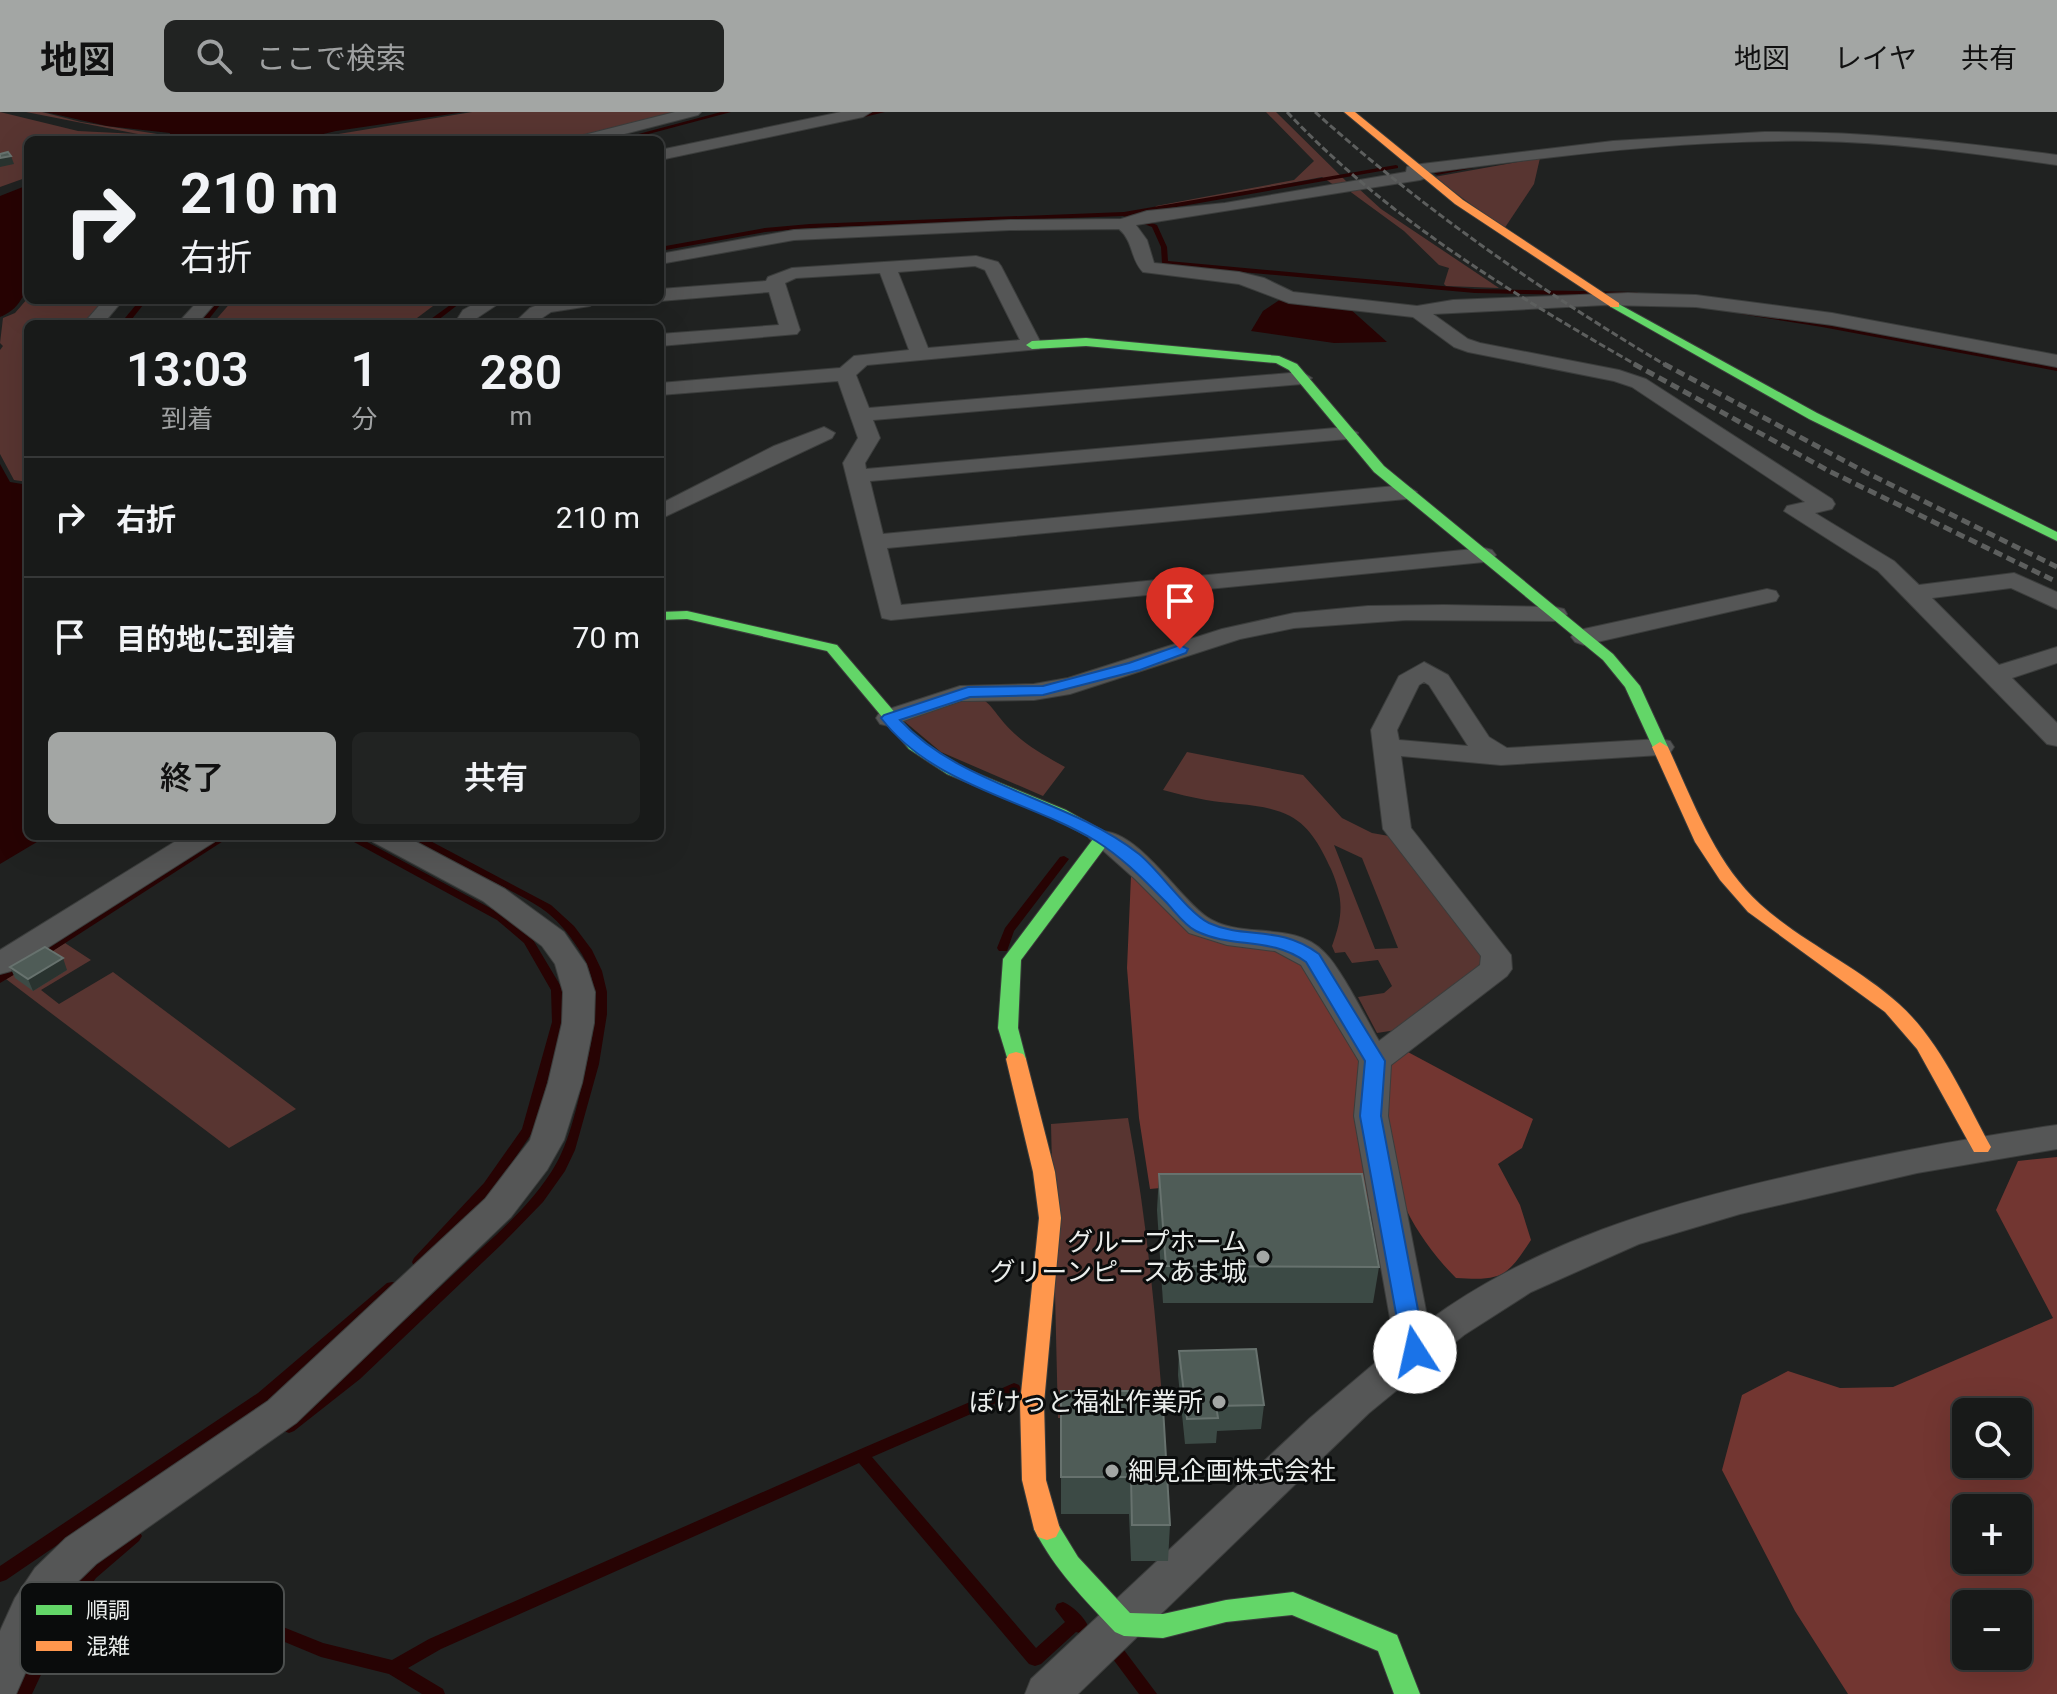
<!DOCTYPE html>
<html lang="ja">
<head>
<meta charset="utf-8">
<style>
  body { margin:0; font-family:Roboto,"Noto Sans JP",sans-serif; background:#212322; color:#f1f3f6; height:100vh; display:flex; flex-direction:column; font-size:30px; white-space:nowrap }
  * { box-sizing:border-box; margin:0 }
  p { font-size:26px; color:#9fa1a2 }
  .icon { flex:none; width:44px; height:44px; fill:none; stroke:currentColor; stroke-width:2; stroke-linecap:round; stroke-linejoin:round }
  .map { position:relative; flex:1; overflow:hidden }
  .drawer { position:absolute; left:24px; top:208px; width:640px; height:520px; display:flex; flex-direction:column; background:#181a19; border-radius:12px; box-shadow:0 8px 32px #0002,0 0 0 2px #363838 }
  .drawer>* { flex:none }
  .hud { position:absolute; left:24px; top:24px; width:640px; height:168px; border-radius:12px; box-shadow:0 8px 32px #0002,0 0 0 2px #363838; background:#181a19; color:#f1f3f6; overflow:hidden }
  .fabs { position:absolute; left:1952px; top:1286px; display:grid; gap:16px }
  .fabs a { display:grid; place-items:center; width:80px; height:80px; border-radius:12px; background:#181a19; box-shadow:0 8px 32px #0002,0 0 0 2px #363838; font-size:40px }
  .pin { position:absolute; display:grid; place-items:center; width:68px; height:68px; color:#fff; margin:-82px -34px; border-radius:50% 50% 50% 0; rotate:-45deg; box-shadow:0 0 8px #0007 }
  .pin .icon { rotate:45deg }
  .me { position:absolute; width:88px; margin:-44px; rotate:350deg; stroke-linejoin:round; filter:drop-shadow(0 0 6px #0008) }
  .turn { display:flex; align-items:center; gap:28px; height:168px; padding:0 24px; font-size:36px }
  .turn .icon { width:104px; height:104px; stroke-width:2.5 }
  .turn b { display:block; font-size:56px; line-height:68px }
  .eta { display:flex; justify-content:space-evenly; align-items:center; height:136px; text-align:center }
  .eta b { font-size:48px; font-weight:600; line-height:56px }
  .button { display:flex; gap:16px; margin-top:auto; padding:16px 24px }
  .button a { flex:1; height:92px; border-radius:12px; background:#a3a6a4; color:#111; font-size:32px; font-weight:600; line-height:92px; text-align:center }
  .button a+a { background:#212322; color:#f1f3f6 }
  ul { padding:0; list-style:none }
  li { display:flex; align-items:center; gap:24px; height:120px; padding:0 24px; border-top:2px solid #363838 }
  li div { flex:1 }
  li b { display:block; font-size:30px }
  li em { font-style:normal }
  header { display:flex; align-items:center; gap:48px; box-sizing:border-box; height:112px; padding:0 40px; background:#a3a6a4; color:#111 }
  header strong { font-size:38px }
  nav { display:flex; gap:44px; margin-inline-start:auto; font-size:28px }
  .search { width:560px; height:72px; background:#212322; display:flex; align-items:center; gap:20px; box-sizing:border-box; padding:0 28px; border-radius:12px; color:#9fa1a2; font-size:30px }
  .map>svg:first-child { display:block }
  .green { fill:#583531; fill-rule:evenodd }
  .forest { fill:#723631; fill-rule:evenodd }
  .water { fill:#270303 }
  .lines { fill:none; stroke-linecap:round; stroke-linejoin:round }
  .stream { fill:#270303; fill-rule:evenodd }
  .street-casing { stroke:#3b3d3c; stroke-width:2 }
  .fast-casing { stroke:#3b3d3c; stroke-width:2 }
  .slow-casing { stroke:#3b3d3c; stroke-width:2 }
  .street { fill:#555656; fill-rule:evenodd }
  .fast { fill:#63d668; fill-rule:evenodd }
  .slow { fill:#ff974d; fill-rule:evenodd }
  .rail-far1 { stroke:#5d5f5e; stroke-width:3; stroke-dasharray:7 3; stroke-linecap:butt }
  .rail { stroke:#5d5f5e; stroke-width:5; stroke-dasharray:9 5; stroke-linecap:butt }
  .wall { fill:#3c4a45 }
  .shaded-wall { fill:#29332f }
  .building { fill:#4f5c57; stroke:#67726e; stroke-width:2 }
  .route { fill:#1a73e8; stroke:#114b97; stroke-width:2 }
  .poi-dot { fill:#a3a6a4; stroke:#0a0c0c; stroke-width:3 }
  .labels { text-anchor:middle; stroke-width:6; stroke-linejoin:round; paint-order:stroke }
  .near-poi-label { font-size:26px; fill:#eaedeb; stroke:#0a0c0c; text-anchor:end }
  .key { fill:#0a0c0c; stroke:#4d504f; stroke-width:2 }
  .key-label { font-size:22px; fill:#eaedeb }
</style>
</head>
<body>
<header>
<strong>地図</strong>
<div class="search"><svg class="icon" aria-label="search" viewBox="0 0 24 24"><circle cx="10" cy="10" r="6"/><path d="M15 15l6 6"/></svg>ここで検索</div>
<nav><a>地図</a><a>レイヤ</a><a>共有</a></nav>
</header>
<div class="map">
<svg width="2057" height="1582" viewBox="0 0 2057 1582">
  <rect width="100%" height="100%" fill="#202221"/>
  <g class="green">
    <polygon points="0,0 78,19 138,22 26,0 42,0 81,10 170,24 167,28 28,28 28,65 0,75"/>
    <polygon points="472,0 685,0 575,28 302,28"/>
    <polygon points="1266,0 1276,0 1350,73 1337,75 1322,65 1154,97 1156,94 1294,68 1314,49"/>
    <polygon points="1540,46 1534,72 1504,117 1434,65"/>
    <polygon points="1358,76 1381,97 1499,176 1446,174 1444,172 1449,156 1439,153 1404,119 1348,78"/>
    <polygon points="28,186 106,188 85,212 28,212 28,370 14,368 0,342 0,238 3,234 0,231 3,206 15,201"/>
    <polygon points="233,188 441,188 409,212 212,212"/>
    <path d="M972,584C986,585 992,596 1000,606C1018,629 1040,641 1065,655L1043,684L941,640L904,609Z"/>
    <path d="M1187,640L1303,663L1342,706L1372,721L1389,724L1490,846L1409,916L1377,921L1358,885L1384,881L1392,874L1378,848L1352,851L1345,840L1335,841L1332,834C1343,804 1344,787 1331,757C1322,738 1311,715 1290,704C1265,691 1233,693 1206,688C1191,685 1177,682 1163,678ZM1334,733L1362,746L1398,836L1375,837Z"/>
    <polygon points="65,831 91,848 41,878 59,892 113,860 296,997 229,1036 6,867"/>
    <path d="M1128,1006C1147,1107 1156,1208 1164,1310L1058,1306L1051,1012Z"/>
  </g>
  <g class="forest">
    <polygon points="1131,764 1198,824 1271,832 1304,851 1362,951 1354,998 1371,1097 1284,1064 1150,1077 1139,1006 1127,856"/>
    <path d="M1406,939L1533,1007L1522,1036L1498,1052L1520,1093L1531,1128C1507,1165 1502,1169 1456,1166C1419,1129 1389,1078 1385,1023C1383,1001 1388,977 1389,954Z"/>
    <path d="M2057,1045V1582H1848L1795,1499L1722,1358L1742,1283L1788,1259L1840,1276L1893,1275L2053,1206L1996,1098L2018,1049ZM2018,1300V1352H1966V1300ZM1966,1396H2018V1448H1966ZM1966,1492H2018V1544H1966Z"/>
  </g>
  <g class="water">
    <polygon points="45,0 465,0 336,19 298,28 169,28 170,21 107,14"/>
    <path d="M28,73V176C20,189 17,198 0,205V84Z"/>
    <polygon points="1281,187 1349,196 1387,230 1334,231 1251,219 1263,199"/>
    <polygon points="0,352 10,370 28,373 28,724 47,724 0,752"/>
  </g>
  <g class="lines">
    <g class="stream">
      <polygon points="721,0 731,0 626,28 616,28"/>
      <polygon points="874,0 885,0 852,8 849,6"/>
      <polygon points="1396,53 1398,54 1398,56 1131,103 1157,113 1167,135 1168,149 1475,177 1637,180 1640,182 1637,184 1475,181 1165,153 1162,151 1161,135 1152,115 1123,104 810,116 765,120 660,139 660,135 765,116 810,112 1124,100"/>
      <polygon points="1471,53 1473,54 1473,56 1437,63 1434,61"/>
      <polygon points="140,188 147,188 128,212 120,212"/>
      <polygon points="217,188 224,188 205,212 197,212"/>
      <polygon points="457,188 464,188 433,212 424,212"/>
      <polygon points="1743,199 1822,211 2057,255 2057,259 1822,215 1741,202 1740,201"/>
      <polygon points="219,724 231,724 42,846 34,846 32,843"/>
      <polygon points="343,724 356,724 505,804 532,826 563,878 564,910 534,1018 494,1077 424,1154 419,1155 414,1154 412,1150 414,1146 484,1071 522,1017 552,910 551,878 524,831 497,808"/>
      <path d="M408,724H421L551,793L574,814L592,838L602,859L607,880V902L599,952L575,1038L565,1059L543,1090L503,1131L360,1267L294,1319L289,1321L284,1319L282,1315L284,1311C346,1265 401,1212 457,1159C492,1126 532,1094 556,1052C572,1025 582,973 589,941C597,906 600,867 578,836C569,822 556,806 541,796C511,777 476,762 444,745C432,738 418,733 408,724Z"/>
      <polygon points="1064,744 1069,747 1014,819 1007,839 999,839 997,836 1005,816 1060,745"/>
      <polygon points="23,848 27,849 29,852 27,855 0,871 0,862"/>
      <polygon points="392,1170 397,1171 399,1175 397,1179 268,1289 6,1468 0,1470 0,1454 258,1281 387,1171"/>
      <path d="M1014,1271L1019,1273L1021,1277L1019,1281L872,1345L1036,1536L1065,1510L1055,1497L1057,1492L1063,1490C1073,1494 1084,1505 1088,1514L1086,1519L1080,1521L1076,1520L1041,1552L1035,1554L1029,1552L859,1351L441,1537L408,1556L443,1577L445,1582H422L389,1562L321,1545L280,1528L213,1506L157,1505L99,1509L60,1522L32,1582H16L43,1523L41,1518L43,1513L84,1456L129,1419L134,1417L139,1419L142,1424L139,1429L96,1466L67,1506L99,1495L157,1491L213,1492L283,1515L323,1531L392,1548L429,1527L856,1339Z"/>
      <polygon points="1118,1536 1124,1538 1157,1582 1139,1582 1110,1543 1112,1538"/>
    </g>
    <g class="street-casing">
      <g id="street">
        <polygon points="675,0 701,0 698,3 601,28 574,28 576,25"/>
        <polygon points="841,0 871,0 863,5 660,48 660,38"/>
        <path d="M1764,20C1863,19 1959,30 2057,43V53C1977,42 1896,30 1815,29C1685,27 1555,44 1427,61L1426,66L1420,68L1136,113L1147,128L1154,151L1239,160L1264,166L1293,180L1417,194L1453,188L1628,181L1696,183L1832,201L2057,243V255L1832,213L1696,195L1605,193L1433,202L1468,227L1480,231L1619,258L1646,267L1832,387L1835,392L1832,397L1815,401L1894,449L1919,473L2014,461L2057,480V497L2011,476L1932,486L1999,553L2057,535V551L2012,566L2057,611V634L2047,632L1878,459L1784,399L1787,394L1805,390L1632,275L1614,269L1468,240L1454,235L1413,205L1289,191L1239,172L1143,160C1130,147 1134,130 1119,117L1010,118L794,128L660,152V142L794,118L1010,108L1121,107L1147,99L1225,91L1406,60L1407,55L1413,53L1613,29Z"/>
        <path d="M976,144L998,150L1001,154L1042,233L1039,237L867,253L856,263L869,296L1302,260L1312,266L1302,272L873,308L880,326L865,351L866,357L1347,315L1358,321L1347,327L870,369L883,422L1406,373L1417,380L1406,387L887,436L901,493L1484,436L1492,438L1496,443L1492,448L1484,450L891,508L882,506L843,351L858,326L838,269L660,283V271L840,256L854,244L909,238L880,161L796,166L785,171L800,218L797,222L660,234V222L779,213L769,180L660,189L658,188L660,177L766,169L768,165L792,156ZM975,154L985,158L1020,228L928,236L898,160Z"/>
        <polygon points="104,188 123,188 103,212 83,212"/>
        <polygon points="199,188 218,188 197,212 177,212"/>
        <polygon points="481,188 504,188 477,206 474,212 454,212 463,198"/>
        <polygon points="550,188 599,188 590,194 551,200 533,212 513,212 530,196"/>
        <polygon points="824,315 835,321 832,326 660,407 660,392 774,334"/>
        <polygon points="1767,477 1776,479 1779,484 1776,489 1584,533 1575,530 1571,525 1575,520 1584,517"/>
        <polygon points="1444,493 1555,495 1564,497 1567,502 1564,507 1555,509 1406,508 1294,516 1240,527 1070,582 1034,588 961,589 889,614 880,612 876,606 880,600 960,574 1034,572 1068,566 1222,517 1294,501 1368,494"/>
        <path d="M1424,550L1448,563L1489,625L1507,636L1660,627L1670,629L1674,635L1670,641L1660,643L1501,653L1401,644L1411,716L1511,843L1512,857L1507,864L1391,953L1388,1004L1428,1209C1536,1130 1665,1092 1793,1063C1881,1042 1968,1026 2057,1013V1037L1917,1061L1740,1102L1639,1132L1531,1180L1464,1223L1369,1301L1078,1582H1025L1031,1567L1310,1306L1395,1234L1354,1004L1359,949L1301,853L1275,839L1227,833L1189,821L1135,767L1089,726L1093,720C1134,710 1177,785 1207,805C1241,828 1294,808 1324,840C1341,856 1366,907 1379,929L1480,853L1481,844L1383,717L1371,618L1399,564ZM1424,570L1429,573L1468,634L1399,628L1397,618L1419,573Z"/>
        <polygon points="184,724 218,724 214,730 11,859 0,862 0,838"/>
        <polygon points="369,724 405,724 505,777 564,820 586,852 595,880 594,911 582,971 564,1028 547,1058 511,1105 296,1311 96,1452 65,1482 47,1511 16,1582 0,1582 0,1519 15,1486 35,1456 66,1426 268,1289 485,1087 530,1028 548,971 562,911 563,880 555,852 542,834 483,789 373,730"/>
      </g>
    </g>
    <g class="fast-casing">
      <g id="fast">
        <polygon points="1615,190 1817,301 2057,420 2057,429 1809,307 1611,195 1609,193"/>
        <polygon points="1086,226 1279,244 1297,252 1384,354 1613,542 1640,574 1668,635 1666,638 1654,638 1625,575 1603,548 1374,360 1289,258 1276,251 1086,234 1032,237 1026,233 1032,229"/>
        <polygon points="687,499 837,533 921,631 959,654 1066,698 1109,722 1112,726 1109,730 1021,848 1018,916 1026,947 1023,952 1009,952 998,916 1003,847 1093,727 1054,706 947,662 909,637 827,539 687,507 660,508 660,500"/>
        <path d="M1047,1406L1056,1409L1078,1445L1130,1501L1163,1502L1226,1488L1293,1480L1397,1523L1420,1582H1394L1378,1539L1292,1503L1226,1510L1163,1526L1124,1524L1115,1520C1085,1488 1054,1457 1034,1417L1038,1409Z"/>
      </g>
    </g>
    <g class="slow-casing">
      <g id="slow">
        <polygon points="1344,0 1355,0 1463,88 1619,191 1619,195 1611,195 1455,92"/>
        <path d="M1660,630L1668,635C1693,689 1715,751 1760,792C1802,830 1857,854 1899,892C1941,930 1964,986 1991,1035L1988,1040H1974L1917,937L1885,900L1748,800L1720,768L1695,730L1652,635Z"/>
        <polygon points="1016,940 1023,942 1026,947 1055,1060 1061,1106 1044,1291 1046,1368 1060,1417 1056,1425 1047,1428 1038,1425 1034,1417 1022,1368 1020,1291 1039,1106 1033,1060 1006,947 1009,942"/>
      </g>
    </g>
    <use href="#street" class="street"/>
    <use href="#fast" class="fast"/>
    <use href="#slow" class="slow"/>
    <g class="rail-far1">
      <path d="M1287,0C1388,107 1511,181 1638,254"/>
      <path d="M1315,0C1424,98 1541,179 1667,254"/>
    </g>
    <g class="rail">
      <polyline points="1634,252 1829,359 2057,470"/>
      <polyline points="1664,252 1865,360 2057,455"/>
    </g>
  </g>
  <g class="wall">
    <polygon points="10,855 67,858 33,879 15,866"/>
    <polygon points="1159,1062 1379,1155 1373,1191 1163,1191 1157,1098"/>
    <polygon points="1179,1239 1264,1293 1261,1317 1217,1319 1216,1331 1185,1332 1178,1263"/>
    <polygon points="1061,1279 1170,1413 1168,1449 1131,1449 1129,1402 1061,1402"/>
  </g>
  <g class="shaded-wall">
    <polygon points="11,44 14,52 0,55 0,46"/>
    <polygon points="63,846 67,858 33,879 28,867"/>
  </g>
  <g class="building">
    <polygon points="8,40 11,44 0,46 0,42"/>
    <polygon points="45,835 63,846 28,867 10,855"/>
    <polygon points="1159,1062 1362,1062 1379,1155 1166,1154"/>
    <polygon points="1256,1237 1264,1293 1216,1294 1218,1306 1187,1307 1179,1239"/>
    <polygon points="1061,1279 1162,1279 1170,1413 1132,1413 1131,1365 1061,1365"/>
  </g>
  <path class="route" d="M1180,533L1188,537L1186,541L1140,558L1043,583L970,585L900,608C964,676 1066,685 1139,742C1160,759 1187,800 1209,811C1246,828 1278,812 1319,842L1385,949L1381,1004L1426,1240L1423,1247L1415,1250L1407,1247L1403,1240L1360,1004L1365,949L1306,850C1270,824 1233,837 1196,819C1184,813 1174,798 1165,789C1143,767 1123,746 1096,729C1026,687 933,674 881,606L884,603L968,575L1043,574L1129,551Z"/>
  <g class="poi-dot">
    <circle cx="1263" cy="1145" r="8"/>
    <circle cx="1219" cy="1290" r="8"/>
    <circle cx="1112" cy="1359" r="8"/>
  </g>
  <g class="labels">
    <g class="near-poi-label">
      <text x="1247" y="1139">グループホーム<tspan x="1247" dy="30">グリーンピースあま城</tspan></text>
      <text x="1203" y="1299">ぽけっと福祉作業所</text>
      <text x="1128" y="1368" text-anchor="start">細見企画株式会社</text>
    </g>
  </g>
  <rect x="20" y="1470" width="264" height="92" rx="12" class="key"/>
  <rect x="36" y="1493" width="36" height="10" fill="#63d668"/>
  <rect x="36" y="1529" width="36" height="10" fill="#ff974d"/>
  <g class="key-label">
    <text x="86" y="1506">順調</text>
    <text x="86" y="1542">混雑</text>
  </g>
</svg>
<div class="fabs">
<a><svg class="icon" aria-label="search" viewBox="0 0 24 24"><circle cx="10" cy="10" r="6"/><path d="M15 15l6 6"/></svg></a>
<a>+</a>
<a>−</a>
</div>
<div class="pin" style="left:1180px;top:537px;background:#d93025"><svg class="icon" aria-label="arrive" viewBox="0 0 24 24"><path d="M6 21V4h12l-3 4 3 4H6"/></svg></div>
<svg class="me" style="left:1415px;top:1240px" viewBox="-20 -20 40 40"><circle r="19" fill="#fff"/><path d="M0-13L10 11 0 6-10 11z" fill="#1a73e8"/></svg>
<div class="hud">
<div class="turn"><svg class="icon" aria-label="right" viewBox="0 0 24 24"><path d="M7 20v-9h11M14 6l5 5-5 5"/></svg><div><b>210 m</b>右折</div></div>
</div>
<section class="drawer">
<div class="eta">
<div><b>13:03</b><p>到着</p></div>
<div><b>1</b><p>分</p></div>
<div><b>280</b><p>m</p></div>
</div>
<ul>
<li><svg class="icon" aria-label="right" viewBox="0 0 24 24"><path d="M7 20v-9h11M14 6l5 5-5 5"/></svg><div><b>右折</b></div><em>210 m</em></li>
<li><svg class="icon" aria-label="arrive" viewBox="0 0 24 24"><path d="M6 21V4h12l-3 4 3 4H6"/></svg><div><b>目的地に到着</b></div><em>70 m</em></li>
</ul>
<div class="button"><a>終了</a><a>共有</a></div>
</section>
</div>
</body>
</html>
